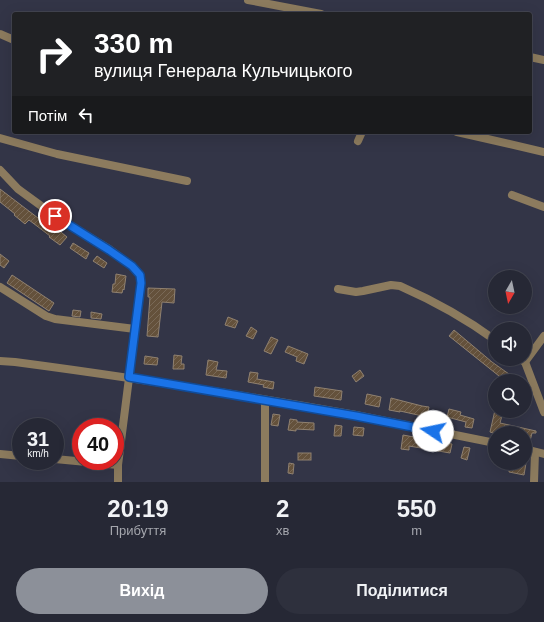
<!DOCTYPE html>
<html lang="uk">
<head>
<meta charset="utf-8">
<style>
  body { margin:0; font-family:Helvetica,sans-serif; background:#2e303d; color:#f1f3f6; height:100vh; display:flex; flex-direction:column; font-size:15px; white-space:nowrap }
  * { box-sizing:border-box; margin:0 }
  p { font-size:13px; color:#a4a6ad }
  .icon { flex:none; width:22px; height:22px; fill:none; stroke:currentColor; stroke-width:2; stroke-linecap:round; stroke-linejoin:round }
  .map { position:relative; height:482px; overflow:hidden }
  .drawer { display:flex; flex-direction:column; background:#262835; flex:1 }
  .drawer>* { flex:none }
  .top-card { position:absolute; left:12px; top:12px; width:520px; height:122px; border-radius:4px; box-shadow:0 4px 16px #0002,0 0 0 1px #424450; background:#202124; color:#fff; overflow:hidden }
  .needle { width:26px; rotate:189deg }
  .fabs { position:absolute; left:488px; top:270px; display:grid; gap:8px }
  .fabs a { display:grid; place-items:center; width:44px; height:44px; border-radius:50%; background:#262835; box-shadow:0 4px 16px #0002,0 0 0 1px #424450; font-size:20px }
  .speed { position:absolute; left:12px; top:418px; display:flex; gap:8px; font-size:20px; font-weight:700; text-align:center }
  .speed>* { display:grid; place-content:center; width:52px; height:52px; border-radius:50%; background:#262835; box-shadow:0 4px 16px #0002,0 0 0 1px #424450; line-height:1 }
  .speed small { font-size:10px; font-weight:400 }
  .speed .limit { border:6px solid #d22; background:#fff; color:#111 }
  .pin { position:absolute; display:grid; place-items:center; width:34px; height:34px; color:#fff; margin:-17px; border:2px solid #fff; border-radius:50%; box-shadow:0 1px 4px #0007 }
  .me { position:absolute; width:44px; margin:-22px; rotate:281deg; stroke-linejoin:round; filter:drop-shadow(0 0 3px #0008) }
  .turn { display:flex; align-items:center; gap:14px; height:84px; padding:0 16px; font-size:18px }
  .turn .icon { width:52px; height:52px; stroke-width:2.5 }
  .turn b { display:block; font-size:28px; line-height:34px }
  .then { display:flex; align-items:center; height:38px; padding:0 16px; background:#0003; gap:8px; font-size:15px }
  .eta { display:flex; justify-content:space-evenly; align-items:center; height:68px; text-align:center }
  .eta b { font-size:24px; font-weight:600; line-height:28px }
  .primary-button { display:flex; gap:8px; margin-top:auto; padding:8px 16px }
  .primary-button a { flex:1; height:46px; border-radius:24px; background:#8c9099; color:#fff; font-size:16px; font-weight:600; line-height:46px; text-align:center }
  .primary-button a+a { background:#2e303d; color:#f1f3f6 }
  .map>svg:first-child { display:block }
  .building { fill:url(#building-hatch); stroke:#908170 }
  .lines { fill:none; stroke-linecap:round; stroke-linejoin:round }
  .minor { stroke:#8c7b5e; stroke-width:8 }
  .route-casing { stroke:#114b97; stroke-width:10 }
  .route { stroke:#1a73e8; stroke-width:7 }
</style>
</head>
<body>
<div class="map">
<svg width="544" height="482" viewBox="0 0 544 482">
  <defs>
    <pattern id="building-hatch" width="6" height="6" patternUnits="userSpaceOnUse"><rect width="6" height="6" fill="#64513b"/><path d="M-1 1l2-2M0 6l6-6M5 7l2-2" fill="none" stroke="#796957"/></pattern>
  </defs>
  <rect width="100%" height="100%" fill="#333547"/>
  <g class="building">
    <polygon points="0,189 38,218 39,217 55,229 56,228 67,237 60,245 49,237 50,236 29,220 25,224 14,215 15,214 0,202"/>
    <polygon points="73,243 89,253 86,259 70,248"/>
    <polygon points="0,254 9,261 4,268 0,265"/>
    <polygon points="97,256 107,263 104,268 93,261"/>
    <polygon points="116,274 126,276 124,290 123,289 122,293 112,292 113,284 115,284"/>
    <polygon points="12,275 54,303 49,311 7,283"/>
    <polygon points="148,288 175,289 174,303 162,302 158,337 147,336 150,297 148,297"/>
    <polygon points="73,310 81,311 80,317 72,316"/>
    <polygon points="91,312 102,314 101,319 91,318"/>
    <polygon points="228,317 238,321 235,328 225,325"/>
    <polygon points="251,327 257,331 253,339 246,336"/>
    <polygon points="454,330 492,362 509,374 504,380 449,336"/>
    <polygon points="271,337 278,340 271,354 264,351"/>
    <polygon points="288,346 308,354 304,364 296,361 297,357 285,352"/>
    <polygon points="174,355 182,356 181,364 184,364 184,369 173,369"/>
    <polygon points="145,356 158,358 157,365 144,364"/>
    <polygon points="208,360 218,362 216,370 227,371 226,378 206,375"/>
    <polygon points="360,370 364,376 356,382 352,376"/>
    <polygon points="250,372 258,373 257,379 274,382 273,389 263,387 264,385 248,382"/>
    <polygon points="315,387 342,391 341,400 314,396"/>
    <polygon points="367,394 381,397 379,407 365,404"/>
    <polygon points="391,398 422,406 429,407 427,417 400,411 400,412 389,410"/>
    <polygon points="449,409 461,412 460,415 474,419 472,428 465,427 466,422 447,417"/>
    <polygon points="495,410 503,412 500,423 536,431 536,433 532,433 530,441 525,440 525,433 493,433 490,432"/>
    <polygon points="273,414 280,415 278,426 271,425"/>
    <polygon points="290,419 297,420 297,422 314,423 314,430 296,429 296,431 288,430"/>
    <polygon points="335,425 342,426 341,436 334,436"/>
    <polygon points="354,427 364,428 363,436 353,435"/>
    <polygon points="403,435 452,444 450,453 409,446 409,450 401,449"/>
    <polygon points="464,447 470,448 467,460 461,458"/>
    <rect x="298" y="453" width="13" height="7"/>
    <polygon points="289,463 294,464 293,474 288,473"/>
    <polygon points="510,463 526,463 524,475 509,472"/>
  </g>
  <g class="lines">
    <g class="minor">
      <polyline points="248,0 321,14"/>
      <polyline points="0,34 14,40"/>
      <polyline points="530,57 544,60"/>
      <polyline points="457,132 544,152"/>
      <polyline points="0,138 57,154 187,181"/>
      <polyline points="358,141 362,132"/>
      <polyline points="0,170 18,189 55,216 109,249 132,266 140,275 141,283 118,465 118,482"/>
      <polyline points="512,195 544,207"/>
      <polyline points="0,287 46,316 55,319 135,329"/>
      <path d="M338,289L356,292L363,291L391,285L400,286C434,301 465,318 495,340"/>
      <polyline points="520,359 525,362 544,412"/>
      <path d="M0,361L15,362C129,377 242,395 356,415C402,424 449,434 495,443"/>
      <polyline points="525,362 544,336"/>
      <polyline points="525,449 544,454"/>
      <polyline points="0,454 21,456"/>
      <polyline points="55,459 118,465"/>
      <polyline points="265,482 265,400"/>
      <polyline points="534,482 535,452"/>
    </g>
  </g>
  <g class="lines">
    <g class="route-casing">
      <polyline id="route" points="55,216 109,250 132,266 140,275 141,283 129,377 356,416 433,431"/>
    </g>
    <use href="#route" class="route"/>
  </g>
</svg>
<div class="fabs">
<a><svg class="needle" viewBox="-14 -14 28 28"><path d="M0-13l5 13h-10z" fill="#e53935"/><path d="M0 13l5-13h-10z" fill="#a4a6ad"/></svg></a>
<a><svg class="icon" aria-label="sound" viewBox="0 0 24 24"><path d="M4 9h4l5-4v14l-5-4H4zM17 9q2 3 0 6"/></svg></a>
<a><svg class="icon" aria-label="search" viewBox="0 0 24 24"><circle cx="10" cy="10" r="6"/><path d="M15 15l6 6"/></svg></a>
<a><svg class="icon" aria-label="layers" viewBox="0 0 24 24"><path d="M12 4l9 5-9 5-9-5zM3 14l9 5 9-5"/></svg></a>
</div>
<div class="speed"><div>31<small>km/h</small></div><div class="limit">40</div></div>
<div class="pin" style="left:55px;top:216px;background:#d93025"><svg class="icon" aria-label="arrive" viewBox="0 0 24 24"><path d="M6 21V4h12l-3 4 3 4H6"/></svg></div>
<svg class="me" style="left:433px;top:431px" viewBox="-20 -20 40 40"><circle r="19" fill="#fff"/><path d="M0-13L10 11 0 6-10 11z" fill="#1a73e8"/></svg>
<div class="top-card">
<div class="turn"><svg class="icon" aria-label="right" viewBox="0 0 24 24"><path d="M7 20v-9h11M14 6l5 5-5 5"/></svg><div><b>330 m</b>вулиця Генерала Кульчицького</div></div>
<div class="then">Потім<svg class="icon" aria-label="left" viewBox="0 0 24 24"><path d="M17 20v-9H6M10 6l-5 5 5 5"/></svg></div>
</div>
</div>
<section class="drawer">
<div class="eta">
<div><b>20:19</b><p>Прибуття</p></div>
<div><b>2</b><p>хв</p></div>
<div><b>550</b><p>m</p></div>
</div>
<div class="primary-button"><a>Вихід</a><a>Поділитися</a></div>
</section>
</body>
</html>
